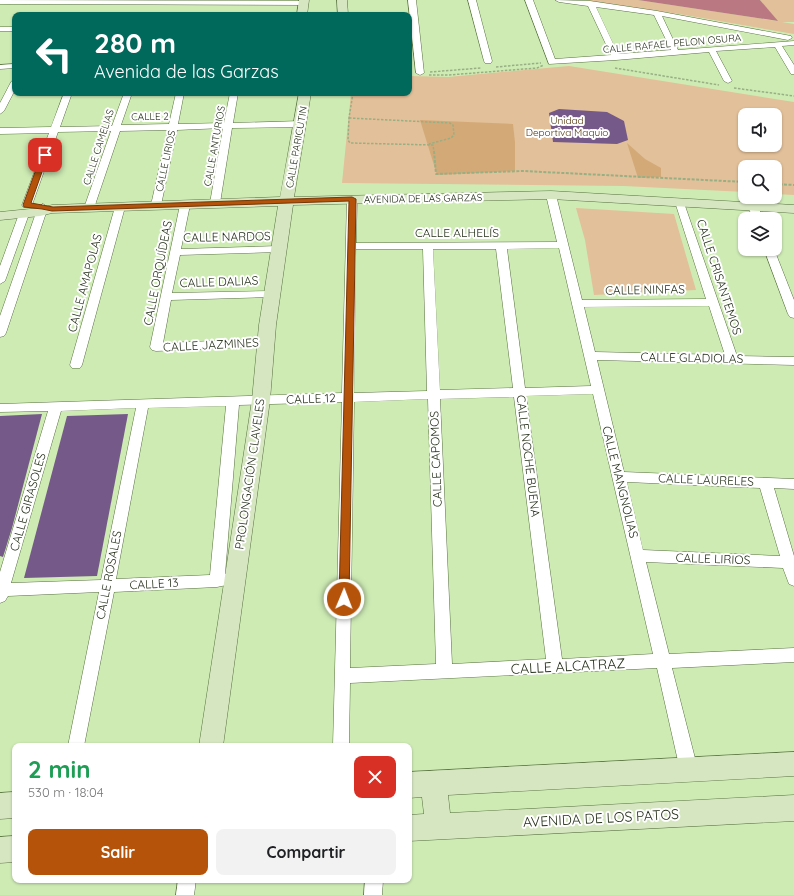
<!DOCTYPE html>
<html lang="es">
<head>
<meta charset="utf-8">
<style>
  body { margin:0; font-family:Quicksand,sans-serif; background:#f2f2f2; color:#202124; height:100vh; display:flex; flex-direction:column; font-size:15px; white-space:nowrap }
  * { box-sizing:border-box; margin:0 }
  p { font-size:13px; color:#757577 }
  .icon { flex:none; width:22px; height:22px; fill:none; stroke:currentColor; stroke-width:2; stroke-linecap:round; stroke-linejoin:round }
  .map { position:relative; flex:1; overflow:hidden }
  .drawer { position:absolute; left:12px; top:743px; width:400px; height:140px; display:flex; flex-direction:column; background:#fff; border-radius:8px; box-shadow:0 1px 3px #0004 }
  .drawer>* { flex:none }
  .hud { position:absolute; left:12px; top:12px; width:400px; height:84px; border-radius:8px; box-shadow:0 1px 3px #0004; background:#00695c; color:#fff; overflow:hidden }
  .fabs { position:absolute; left:738px; top:108px; display:grid; gap:8px }
  .fabs a { display:grid; place-items:center; width:44px; height:44px; border-radius:8px; background:#fff; box-shadow:0 1px 3px #0004; font-size:20px }
  .pin { position:absolute; display:grid; place-items:center; width:34px; height:34px; color:#fff; margin:-17px; border-radius:8px; box-shadow:0 2px 6px #0006 }
  .me { position:absolute; width:44px; margin:-22px; rotate:1deg; stroke-linejoin:round; filter:drop-shadow(0 0 3px #0008) }
  .turn { display:flex; align-items:center; gap:14px; height:84px; padding:0 16px; font-size:18px }
  .turn .icon { width:52px; height:52px; stroke-width:2.5 }
  .turn b { display:block; font-size:28px; line-height:34px }
  .round { display:grid; place-items:center; flex:none; width:42px; height:42px; border-radius:8px; background:#f2f2f2 }
  .overview { display:flex; align-items:center; justify-content:space-between; height:68px; padding:0 16px }
  h1 { font-size:24px; font-weight:800; line-height:30px; color:#1e9e55 }
  .primary-button { display:flex; gap:8px; margin-top:auto; padding:8px 16px }
  .primary-button a { flex:1; height:46px; border-radius:8px; background:#b45309; color:#fff; font-size:16px; font-weight:800; line-height:46px; text-align:center }
  .primary-button a+a { background:#f2f2f2; color:#202124 }
  .map>svg:first-child { display:block }
  .green { fill:#e2c099; fill-rule:evenodd }
  .forest { fill:#d4a978 }
  .water { fill:#ba7982 }
  .building { fill:#755989 }
  .lines { fill:none; stroke-linecap:round; stroke-linejoin:round }
  .street-casing { stroke:#58713f; stroke-width:1 }
  .secondary-casing { stroke:#58713f; stroke-width:1 }
  .path-far1 { stroke:#98af83; stroke-width:1.5; stroke-dasharray:2.5 1.5; stroke-linecap:butt }
  .path { stroke:#98af83; stroke-width:2; stroke-dasharray:3 1.5; stroke-linecap:butt }
  .street { fill:#fff; fill-rule:evenodd }
  .secondary { fill:#d6e6c1; fill-rule:evenodd }
  .route { fill:#b45309; stroke:#753606 }
  .labels { text-anchor:middle; stroke-width:4; stroke-linejoin:round; paint-order:stroke }
  .far-street-label { font-size:10px; fill:#242f19; stroke:#fff }
  .far-park-label { font-size:10px; fill:#4f320a; stroke:#fff }
  .street-label { font-size:12px; fill:#242f19; stroke:#fff }
  .near-street-label { font-size:14px; fill:#242f19; stroke:#fff }
</style>
</head>
<body>
<div class="map">
<svg width="794" height="895" viewBox="0 0 794 895">
  <rect width="100%" height="100%" fill="#ceebb4"/>
  <g class="green">
    <polygon points="585,0 638,0 777,21 760,0 794,0 794,22 782,22 794,24 794,34 685,15"/>
    <path d="M569,66L794,102V195L775,194V167H745V192L624,186L342,183L351,93H409V76L448,77ZM745,115H775V145H745Z"/>
    <polygon points="576,208 674,214 696,290 594,295 585,240"/>
  </g>
  <g class="forest">
    <polygon points="420,120 513,124 515,142 515,171 437,175"/>
    <polygon points="627,143 645,159 661,168 661,177 638,178"/>
  </g>
  <polygon class="water" points="638,0 760,0 778,21"/>
  <g class="building">
    <polygon points="559,109 607,112 624,121 628,140 617,144 553,142 549,113"/>
    <polygon points="42,414 12,528 3,557 0,556 0,416"/>
    <polygon points="128,414 97,576 24,578 67,416"/>
  </g>
  <g class="lines">
    <g class="street-casing">
      <g id="street">
        <polygon points="0,0 304,1 308,3 304,5 0,4"/>
        <polygon points="408,0 416,0 424,73 420,75 416,73"/>
        <polygon points="468,0 476,0 492,61 491,63 485,63 484,61"/>
        <path d="M525,0H533L555,59L611,55L588,6L559,2L555,0L590,1L657,11L791,36L792,38L788,40L662,16L678,50L794,41V45L782,46L794,65V74H791L775,47L716,51L732,81L728,83L724,81L709,52L616,60L549,64ZM596,7L654,15L671,50L618,54Z"/>
        <rect x="0" y="27" width="15" height="4"/>
        <polygon points="15,64 15,68 0,69 0,65"/>
        <polygon points="15,79 15,90 4,111 0,114 0,103 11,82"/>
        <polygon points="64,93 72,93 60,127 112,126 124,93 132,93 121,125 169,124 176,93 184,93 178,124 224,123 230,93 238,93 233,123 301,121 305,124 301,127 232,128 220,203 215,206 210,203 223,128 177,130 161,205 156,208 151,205 168,130 120,131 94,208 89,211 84,208 111,131 58,132 32,205 31,207 23,207 22,205 49,133 0,134 0,128 51,127"/>
        <path d="M551,192L556,195L582,300L706,299L675,202L677,200H683L737,356L794,357V365L597,360L624,472L794,479V489L774,488L794,556V586L789,584L783,568L646,562L669,654L794,648V662L672,668L698,770L695,776L689,778L683,776L680,770L657,668L350,683L349,746H333L342,402L239,405L225,574L236,572L241,574L243,578L241,582L217,587L114,592L84,746H68L99,592L8,596L5,601L0,603V572L48,411L0,412V404L342,393L347,199L349,197L352,196L357,199L356,243L557,242L546,195ZM559,248L591,386L525,388L507,249ZM356,249H423L427,391L354,393ZM433,249H496L513,388L440,390ZM709,306L725,355L595,352L584,307ZM593,394L653,654L562,659L526,396ZM514,397L546,659L452,664L440,399ZM428,399L436,664L350,668L354,402ZM226,406L210,575L116,579L148,408ZM136,408L101,580L11,583L61,411ZM627,482L760,488L780,556L643,550Z"/>
        <polygon points="185,202 190,205 181,249 279,246 284,249 279,252 180,255 172,293 272,291 276,292 278,294 276,296 272,297 171,300 163,343 265,339 269,340 271,343 269,346 156,351 152,350 150,347 180,205"/>
        <polygon points="753,203 758,206 763,219 753,219 748,206"/>
        <polygon points="43,204 48,207 6,333 4,336 0,337 0,316 38,207"/>
        <polygon points="120,204 125,207 82,365 80,368 72,368 70,365 115,207"/>
        <polygon points="24,211 29,214 5,281 0,284 0,266 19,214"/>
        <polygon points="764,249 774,249 794,300 794,318 790,317 788,314"/>
        <polygon points="178,880 196,880 194,895 176,895"/>
        <polygon points="365,880 383,880 382,895 364,895"/>
      </g>
    </g>
    <g class="secondary-casing">
      <g id="secondary">
        <polygon points="299,0 309,0 307,15 297,15"/>
        <polygon points="337,0 347,0 348,15 338,15"/>
        <polygon points="299,93 311,93 294,197 551,191 794,205 794,213 551,199 293,205 276,325 270,400 223,746 199,746 252,400 259,325 278,206 52,213 40,216 0,220 0,212 40,208 52,205 280,197"/>
        <polygon points="794,752 794,776 448,795 450,813 794,795 794,821 409,841 409,815 424,814 422,797 409,798 409,772"/>
        <polygon points="15,792 15,818 0,819 0,793"/>
        <polygon points="15,836 15,862 0,863 0,837"/>
      </g>
    </g>
    <g class="path-far1">
      <polyline points="496,67 541,63"/>
      <polyline points="615,68 719,85"/>
      <polyline points="430,72 481,68"/>
      <polyline points="429,75 449,75 537,68 544,65"/>
      <polyline points="734,88 794,96"/>
      <polyline points="353,93 349,118 348,140 350,143 433,145 434,152"/>
      <polyline points="349,118 450,123 453,125 454,135 451,138 429,144"/>
    </g>
    <g class="path">
      <polyline points="434,151 436,174 523,171 745,182"/>
      <polyline points="775,184 794,185"/>
    </g>
    <use href="#street" class="street"/>
    <use href="#secondary" class="secondary"/>
  </g>
  <polygon class="route" points="42,153 48,155 31,203 53,207 352,197 356,199 349,599 348,602 344,603 341,602 339,599 349,201 52,211 42,209 24,207 23,205"/>
  <g class="labels">
    <g class="far-street-label">
      <text transform="translate(672 43) rotate(-5)" y="4">CALLE RAFAEL PELON OSURA</text>
      <text transform="translate(150 116) rotate(-1)" y="4">CALLE 2</text>
      <text transform="translate(214 146) rotate(-80)" y="4">CALLE ANTURIOS</text>
      <text transform="translate(98 147) rotate(-72)" y="4">CALLE CAMELIAS</text>
      <text transform="translate(296 147) rotate(-80)" y="4">CALLE PARICUTIN</text>
      <text transform="translate(165 161) rotate(-78)" y="4">CALLE LIRIOS</text>
      <text transform="translate(423 198) rotate(-1)" y="4">AVENIDA DE LAS GARZAS</text>
    </g>
    <g class="far-park-label">
      <text x="567" y="124">Unidad<tspan x="567" dy="12">Deportiva Maquio</tspan></text>
    </g>
    <g class="street-label">
      <text x="457" y="237">CALLE ALHELÍS</text>
      <text transform="translate(227 237) rotate(-1)" y="4">CALLE NARDOS</text>
      <text transform="translate(158 273) rotate(-79)" y="4">CALLE ORQUÍDEAS</text>
      <text transform="translate(719 277) rotate(72)" y="4">CALLE CRISANTEMOS</text>
      <text transform="translate(219 282) rotate(-2)" y="4">CALLE DALIAS</text>
      <text transform="translate(85 283) rotate(-75)" y="4">CALLE AMAPOLAS</text>
      <text transform="translate(645 290) rotate(-1)" y="4">CALLE NINFAS</text>
      <text transform="translate(211 345) rotate(-3)" y="4">CALLE JAZMINES</text>
      <text transform="translate(692 358) rotate(1)" y="4">CALLE GLADIOLAS</text>
      <text transform="translate(311 399) rotate(-2)" y="4">CALLE 12</text>
      <text transform="translate(528 456) rotate(83)" y="4">CALLE NOCHE BUENA</text>
      <text transform="translate(436 459) rotate(-92)" y="4">CALLE CAPOMOS</text>
      <text transform="translate(250 474) rotate(-82)" y="4">PROLONGACIÓN CLAVELES</text>
      <text transform="translate(706 480) rotate(2)" y="4">CALLE LAURELES</text>
      <text transform="translate(620 482) rotate(76)" y="4">CALLE MANGNOLIAS</text>
      <text transform="translate(28 502) rotate(-74)" y="4">CALLE GIRASOLES</text>
      <text transform="translate(713 559) rotate(2)" y="4">CALLE LIRIOS</text>
      <text transform="translate(109 575) rotate(-79)" y="4">CALLE ROSALES</text>
      <text transform="translate(154 584) rotate(-3)" y="4">CALLE 13</text>
    </g>
    <g class="near-street-label">
      <text transform="translate(568 666) rotate(-3)" y="5">CALLE ALCATRAZ</text>
      <text transform="translate(601 818) rotate(-3)" y="5">AVENIDA DE LOS PATOS</text>
    </g>
  </g>
</svg>
<div class="fabs">
<a><svg class="icon" aria-label="sound" viewBox="0 0 24 24"><path d="M4 9h4l5-4v14l-5-4H4zM17 9q2 3 0 6"/></svg></a>
<a><svg class="icon" aria-label="search" viewBox="0 0 24 24"><circle cx="10" cy="10" r="6"/><path d="M15 15l6 6"/></svg></a>
<a><svg class="icon" aria-label="layers" viewBox="0 0 24 24"><path d="M12 4l9 5-9 5-9-5zM3 14l9 5 9-5"/></svg></a>
</div>
<div class="pin" style="left:45px;top:155px;background:#d93025"><svg class="icon" aria-label="arrive" viewBox="0 0 24 24"><path d="M6 21V4h12l-3 4 3 4H6"/></svg></div>
<svg class="me" style="left:344px;top:599px" viewBox="-20 -20 40 40"><circle r="17" fill="#b45309" stroke="#fff" stroke-width="3"/><path d="M0-11L8 9 0 5-8 9z" fill="#fff"/></svg>
<div class="hud">
<div class="turn"><svg class="icon" aria-label="left" viewBox="0 0 24 24"><path d="M17 20v-9H6M10 6l-5 5 5 5"/></svg><div><b>280 m</b>Avenida de las Garzas</div></div>
</div>
<section class="drawer">
<div class="overview"><div><h1>2 min</h1><p>530 m · 18:04</p></div><a class="round" style="background:#d93025;color:#fff"><svg class="icon" aria-label="close" viewBox="0 0 24 24"><path d="M6 6l12 12M18 6L6 18"/></svg></a></div>
<div class="primary-button"><a>Salir</a><a>Compartir</a></div>
</section>
</div>
</body>
</html>
